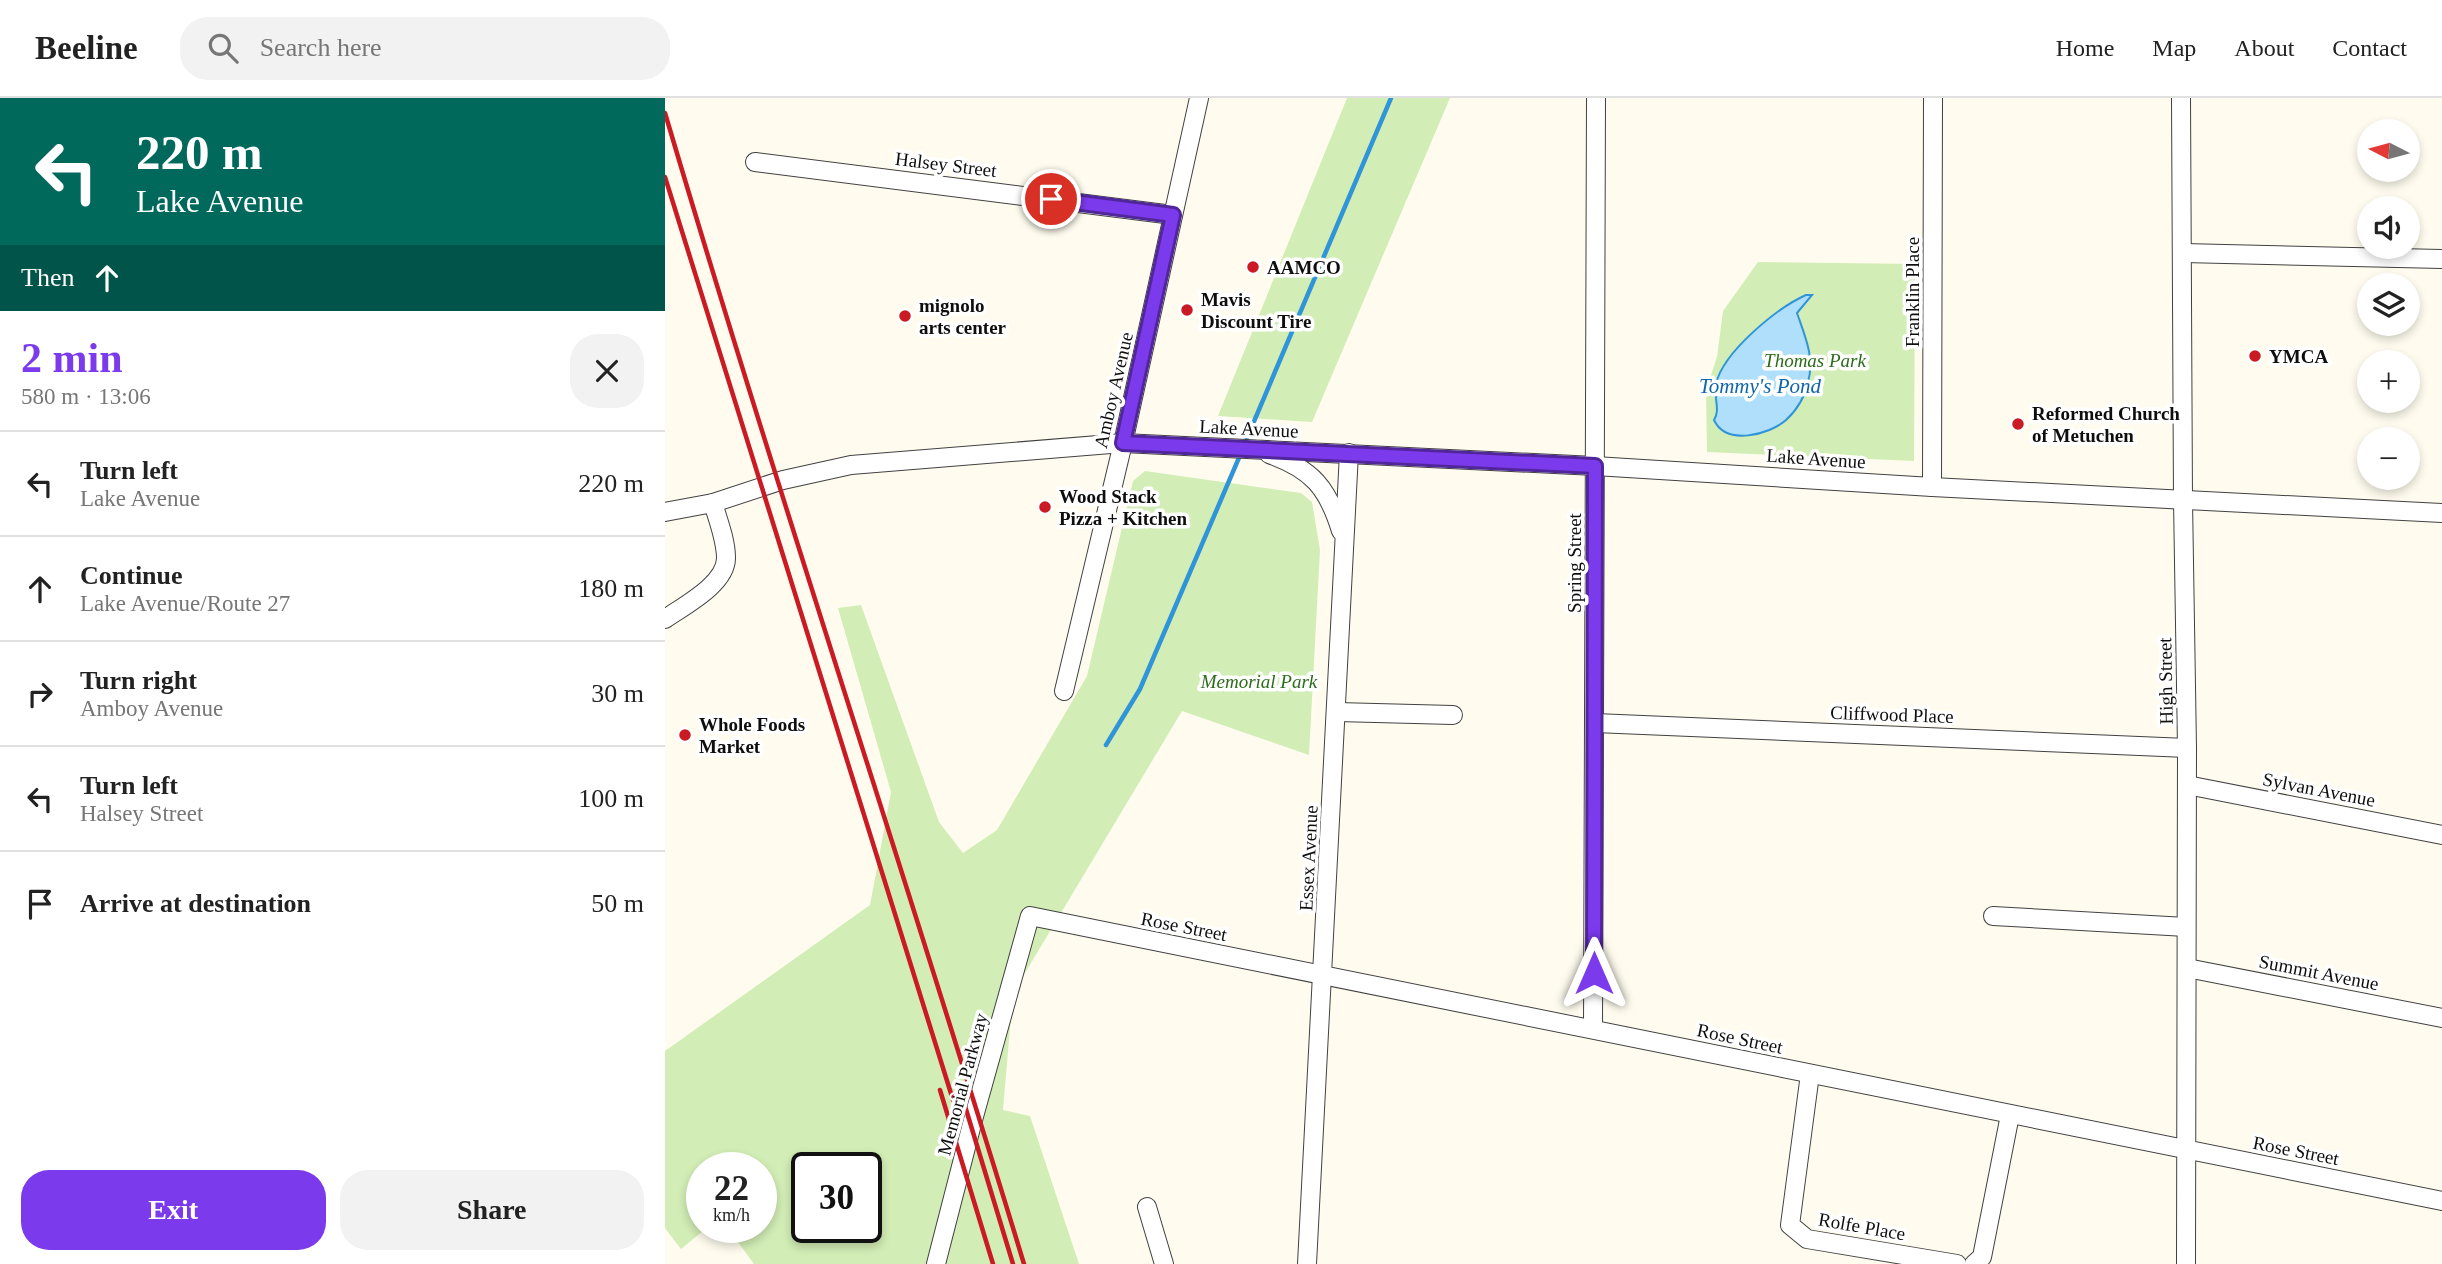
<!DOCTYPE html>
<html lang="en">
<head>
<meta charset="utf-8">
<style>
  body { margin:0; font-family:"Times New Roman",serif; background:#f2f2f2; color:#222; height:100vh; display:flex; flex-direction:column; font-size:26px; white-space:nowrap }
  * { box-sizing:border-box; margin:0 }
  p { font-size:23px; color:#767676 }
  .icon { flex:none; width:38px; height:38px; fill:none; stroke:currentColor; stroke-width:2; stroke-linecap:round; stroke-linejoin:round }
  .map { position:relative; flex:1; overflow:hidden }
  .drawer { display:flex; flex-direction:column; background:#fff; width:665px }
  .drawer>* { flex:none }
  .guide { background:#00695c; color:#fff; overflow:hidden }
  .needle { width:46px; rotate:276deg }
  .controls { position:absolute; left:1692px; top:21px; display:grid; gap:14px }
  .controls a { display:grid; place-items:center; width:63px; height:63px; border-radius:50%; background:#fff; box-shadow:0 4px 10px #0003; font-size:35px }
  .speed { position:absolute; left:21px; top:1054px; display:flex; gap:14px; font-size:35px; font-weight:700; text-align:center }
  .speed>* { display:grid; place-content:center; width:91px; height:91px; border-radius:50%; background:#fff; box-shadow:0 4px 10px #0003; line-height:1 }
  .speed small { font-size:18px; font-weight:400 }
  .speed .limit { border:4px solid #111; border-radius:10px; background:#fff; color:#111 }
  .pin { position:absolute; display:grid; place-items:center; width:60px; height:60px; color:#fff; margin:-30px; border:4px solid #fff; border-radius:50%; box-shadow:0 2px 7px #0007 }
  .me { position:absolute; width:77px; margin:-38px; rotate:0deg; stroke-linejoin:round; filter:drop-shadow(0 0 5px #0008) }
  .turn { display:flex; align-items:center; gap:24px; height:147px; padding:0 21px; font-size:32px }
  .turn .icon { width:91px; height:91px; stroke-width:2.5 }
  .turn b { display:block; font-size:49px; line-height:60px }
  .then { display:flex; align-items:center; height:66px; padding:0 21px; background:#0003; gap:14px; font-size:26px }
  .round { display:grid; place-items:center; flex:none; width:74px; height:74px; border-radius:28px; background:#f2f2f2 }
  .headline { display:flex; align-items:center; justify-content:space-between; height:119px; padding:0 21px }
  h1 { font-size:42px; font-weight:600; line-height:52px; color:#7c3aed }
  .action { display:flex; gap:14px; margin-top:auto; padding:14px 21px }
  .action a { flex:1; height:80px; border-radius:28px; background:#7c3aed; color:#fff; font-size:28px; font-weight:600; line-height:80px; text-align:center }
  .action a+a { background:#f2f2f2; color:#222 }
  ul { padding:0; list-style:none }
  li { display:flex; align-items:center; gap:21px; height:105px; padding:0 21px; border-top:2px solid #e0e0e0 }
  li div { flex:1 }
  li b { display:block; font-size:26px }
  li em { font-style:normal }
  header { display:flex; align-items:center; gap:42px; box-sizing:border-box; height:98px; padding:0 35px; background:#fff; border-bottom:2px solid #e0e0e0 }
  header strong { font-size:33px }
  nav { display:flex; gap:38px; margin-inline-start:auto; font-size:24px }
  .search { width:490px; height:63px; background:#f2f2f2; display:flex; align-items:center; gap:18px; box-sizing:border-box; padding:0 24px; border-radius:28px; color:#767676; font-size:26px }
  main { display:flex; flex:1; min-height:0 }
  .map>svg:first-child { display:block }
  .green { fill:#d2edb5; fill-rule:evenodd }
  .water { fill:#afdffb; stroke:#3095d8; stroke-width:2 }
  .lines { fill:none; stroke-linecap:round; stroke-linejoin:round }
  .stream { stroke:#3095d8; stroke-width:4.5 }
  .minor-casing { stroke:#414141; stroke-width:20 }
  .minor { stroke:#fff; stroke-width:18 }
  .rail { stroke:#ca1a23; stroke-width:4.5 }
  .route-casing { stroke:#51269a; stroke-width:18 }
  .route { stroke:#7c3aed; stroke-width:12 }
  .poi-dot { fill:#ca1a23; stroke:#fff; stroke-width:2.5 }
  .labels { text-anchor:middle; stroke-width:7; stroke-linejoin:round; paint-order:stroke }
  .street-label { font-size:19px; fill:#0e0e0e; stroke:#fff }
  .poi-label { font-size:19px; font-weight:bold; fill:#0e0e0e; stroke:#fff; text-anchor:start }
  .park-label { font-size:19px; font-style:italic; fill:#2a6c19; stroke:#fff }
  .water-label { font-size:21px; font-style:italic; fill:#0d66ab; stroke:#fff }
</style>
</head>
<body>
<header>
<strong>Beeline</strong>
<div class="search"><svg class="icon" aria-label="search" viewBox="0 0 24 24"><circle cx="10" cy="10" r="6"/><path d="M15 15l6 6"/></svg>Search here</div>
<nav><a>Home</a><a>Map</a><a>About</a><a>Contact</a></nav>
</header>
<main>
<section class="drawer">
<div class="guide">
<div class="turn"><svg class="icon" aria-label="left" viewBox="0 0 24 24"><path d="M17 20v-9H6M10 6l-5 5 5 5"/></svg><div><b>220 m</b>Lake Avenue</div></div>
<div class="then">Then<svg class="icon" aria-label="ahead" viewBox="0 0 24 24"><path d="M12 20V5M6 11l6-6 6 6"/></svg></div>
</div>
<div class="headline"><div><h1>2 min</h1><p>580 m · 13:06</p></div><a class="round"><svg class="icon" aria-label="close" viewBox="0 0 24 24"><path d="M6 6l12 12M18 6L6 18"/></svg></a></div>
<ul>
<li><svg class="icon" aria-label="left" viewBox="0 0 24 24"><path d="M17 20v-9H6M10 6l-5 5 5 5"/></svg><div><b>Turn left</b><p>Lake Avenue</p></div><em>220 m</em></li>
<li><svg class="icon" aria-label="ahead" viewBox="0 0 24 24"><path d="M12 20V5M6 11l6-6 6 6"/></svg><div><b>Continue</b><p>Lake Avenue/Route 27</p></div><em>180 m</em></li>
<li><svg class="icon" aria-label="right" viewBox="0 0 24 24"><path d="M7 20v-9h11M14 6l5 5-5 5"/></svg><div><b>Turn right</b><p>Amboy Avenue</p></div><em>30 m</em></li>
<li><svg class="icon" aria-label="left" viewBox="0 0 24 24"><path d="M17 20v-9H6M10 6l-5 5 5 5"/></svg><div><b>Turn left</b><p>Halsey Street</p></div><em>100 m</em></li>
<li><svg class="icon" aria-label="arrive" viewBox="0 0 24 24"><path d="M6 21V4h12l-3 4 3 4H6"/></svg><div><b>Arrive at destination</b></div><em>50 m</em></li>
</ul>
<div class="action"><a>Exit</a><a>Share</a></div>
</section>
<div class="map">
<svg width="1777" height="1166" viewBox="0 0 1777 1166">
  <rect width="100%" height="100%" fill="#fffcef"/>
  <g class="green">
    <polygon points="682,0 785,0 647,324 553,318"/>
    <polygon points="1093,164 1250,166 1249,363 1042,354 1041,292 1052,259 1058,213"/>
    <path d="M480,373L636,395L647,404L655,452L644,657L517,613L348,895L338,1012L365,1018L414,1166H89L62,1129H96V1069H37V1129H43L16,1151L0,1130V953L205,807L226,694L173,510L196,507L274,724L298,755L332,732L422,578L468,383ZM142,1069H201V1129H142Z"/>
  </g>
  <path class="water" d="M1141,197H1147L1132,215C1140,238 1150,260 1143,284C1140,298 1132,312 1121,322C1104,337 1061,348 1049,322C1056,312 1048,298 1051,286C1058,254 1112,210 1141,197Z"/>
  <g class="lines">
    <g class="stream">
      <polyline points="579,347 726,0"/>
      <polyline points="441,647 475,591 576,355"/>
    </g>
    <g class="minor-casing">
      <g id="minor">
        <polyline points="1516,0 1518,402 1522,650 1521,1166"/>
        <polyline points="90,64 508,117"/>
        <polyline points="1518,155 1777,161"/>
        <path d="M604,356C647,371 663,390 676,433"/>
        <polyline points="1267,389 1268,0"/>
        <polyline points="0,414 48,405 118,382 186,367 458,345 930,368 1267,389 1777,415"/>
        <path d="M0,521C20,507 61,486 61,460C61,442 53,422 48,405"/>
        <polyline points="399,593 458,345 534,0"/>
        <polyline points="672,614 788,617"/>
        <polyline points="930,625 1522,650"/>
        <polyline points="1522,687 1777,737"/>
        <polyline points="1328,818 1521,829"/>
        <polyline points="1522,870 1777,920"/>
        <polyline points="928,931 931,0"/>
        <polyline points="1145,976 1125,1127 1142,1141 1292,1166"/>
        <polyline points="482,1109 499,1166"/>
        <polyline points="271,1166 308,1022 365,818 1777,1103"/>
        <polyline points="642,1166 684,355"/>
        <polyline points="1309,1166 1317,1159 1345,1017"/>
      </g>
    </g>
    <use href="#minor" class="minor"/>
    <g class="rail">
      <path d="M0,15C114,400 242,781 359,1166"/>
      <polyline points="0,79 288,1002"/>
      <polyline points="293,985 348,1166"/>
      <polyline points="275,992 328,1166"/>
    </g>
  </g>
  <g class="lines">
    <g class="route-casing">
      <polyline id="route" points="386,101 508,117 458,345 930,368 929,875"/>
    </g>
    <use href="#route" class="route"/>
  </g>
  <g class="poi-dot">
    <circle cx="588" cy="169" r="7"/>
    <circle cx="522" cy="212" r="7"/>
    <circle cx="240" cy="218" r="7"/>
    <circle cx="1590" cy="258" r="7"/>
    <circle cx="1353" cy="326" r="7"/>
    <circle cx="380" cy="409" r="7"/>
    <circle cx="20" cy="637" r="7"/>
  </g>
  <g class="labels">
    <g class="street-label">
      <text transform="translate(281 66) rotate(7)" y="7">Halsey Street</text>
      <text transform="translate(1247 194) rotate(-90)" y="7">Franklin Place</text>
      <text transform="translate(448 292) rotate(-77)" y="7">Amboy Avenue</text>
      <text transform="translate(584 330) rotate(3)" y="7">Lake Avenue</text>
      <text transform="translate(1151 360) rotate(4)" y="7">Lake Avenue</text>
      <text transform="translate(909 465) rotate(-90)" y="7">Spring Street</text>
      <text transform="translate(1500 583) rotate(-91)" y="7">High Street</text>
      <text transform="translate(1227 616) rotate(2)" y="7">Cliffwood Place</text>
      <text transform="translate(1654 691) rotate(11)" y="7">Sylvan Avenue</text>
      <text transform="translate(643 760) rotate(-87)" y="7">Essex Avenue</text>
      <text transform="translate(519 828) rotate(11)" y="7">Rose Street</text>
      <text transform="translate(1654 874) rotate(11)" y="7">Summit Avenue</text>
      <text transform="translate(1075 940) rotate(12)" y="7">Rose Street</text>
      <text transform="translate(297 986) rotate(-75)" y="7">Memorial Parkway</text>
      <text transform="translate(1631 1052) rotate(11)" y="7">Rose Street</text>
      <text transform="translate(1197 1128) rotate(10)" y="7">Rolfe Place</text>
    </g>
    <g class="poi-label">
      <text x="602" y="176">AAMCO</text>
      <text x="536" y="208">Mavis<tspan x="536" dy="22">Discount Tire</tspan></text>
      <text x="254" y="214">mignolo<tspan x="254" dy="22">arts center</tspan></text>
      <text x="1604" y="265">YMCA</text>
      <text x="1367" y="322">Reformed Church<tspan x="1367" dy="22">of Metuchen</tspan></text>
      <text x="394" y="405">Wood Stack<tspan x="394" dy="22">Pizza + Kitchen</tspan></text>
      <text x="34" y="633">Whole Foods<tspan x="34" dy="22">Market</tspan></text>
    </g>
    <g class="park-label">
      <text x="1150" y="269">Thomas Park</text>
      <text x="594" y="590">Memorial Park</text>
    </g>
    <g class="water-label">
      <text x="1095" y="295">Tommy's Pond</text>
    </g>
  </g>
</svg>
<div class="controls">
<a><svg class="needle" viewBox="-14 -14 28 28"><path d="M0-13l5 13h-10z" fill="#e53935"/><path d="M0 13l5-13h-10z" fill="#767676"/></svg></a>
<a><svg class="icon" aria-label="sound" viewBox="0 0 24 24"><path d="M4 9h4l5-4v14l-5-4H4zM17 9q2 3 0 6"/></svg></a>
<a><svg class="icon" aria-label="layers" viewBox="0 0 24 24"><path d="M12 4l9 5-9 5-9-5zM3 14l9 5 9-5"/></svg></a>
<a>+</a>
<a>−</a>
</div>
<div class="speed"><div>22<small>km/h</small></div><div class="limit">30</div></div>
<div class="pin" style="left:386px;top:101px;background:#d93025"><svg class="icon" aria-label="arrive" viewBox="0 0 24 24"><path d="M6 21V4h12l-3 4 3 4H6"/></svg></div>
<svg class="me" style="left:929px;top:875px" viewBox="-20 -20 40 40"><path d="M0-17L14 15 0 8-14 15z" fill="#7c3aed" stroke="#fff" stroke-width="4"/></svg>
</div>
</main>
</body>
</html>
